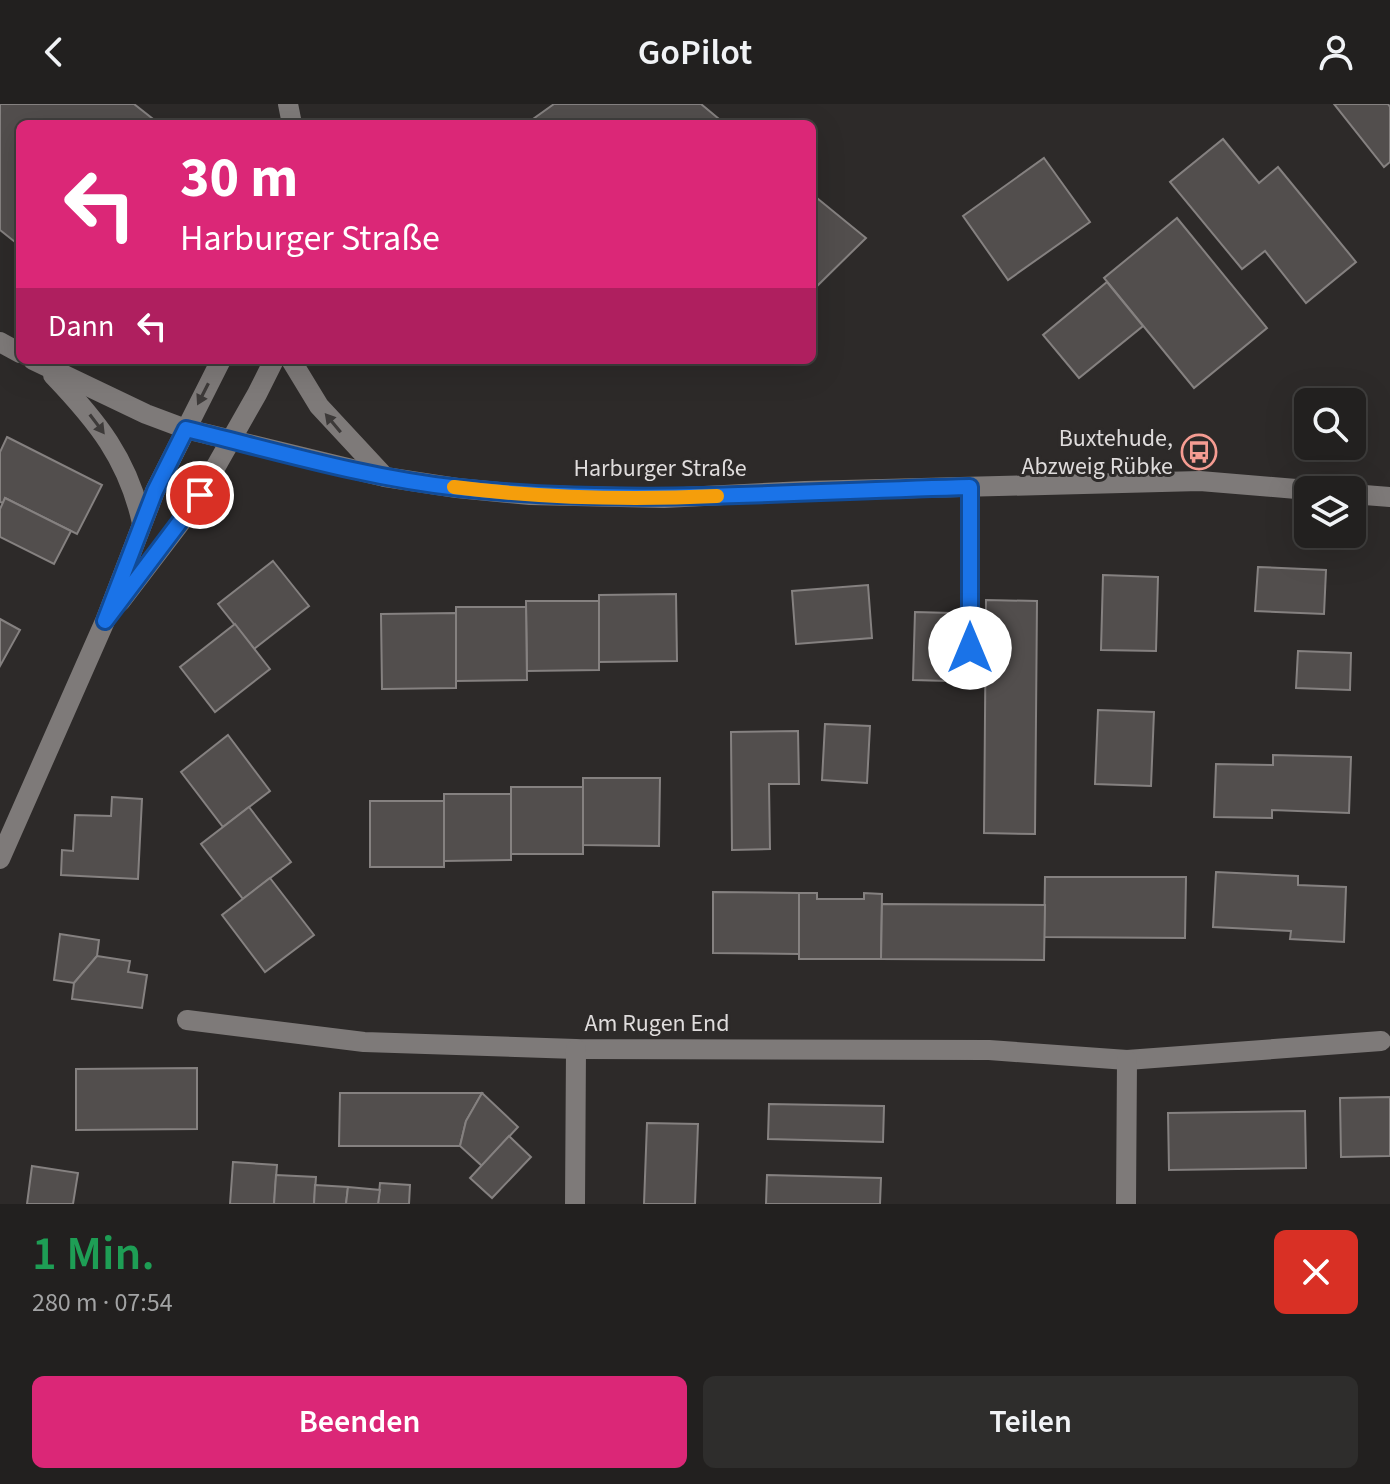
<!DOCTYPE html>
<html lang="de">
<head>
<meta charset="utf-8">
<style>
  body { margin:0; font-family:"Source Sans 3",sans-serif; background:#2e2d2c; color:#f1f3f6; height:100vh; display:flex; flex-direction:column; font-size:30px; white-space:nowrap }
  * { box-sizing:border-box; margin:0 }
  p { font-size:26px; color:#a2a3a4 }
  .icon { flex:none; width:44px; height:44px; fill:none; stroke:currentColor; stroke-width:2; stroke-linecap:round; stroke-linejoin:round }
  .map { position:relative; height:1100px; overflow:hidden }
  .side { display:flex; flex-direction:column; background:#22201f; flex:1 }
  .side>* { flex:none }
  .guide { position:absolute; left:16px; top:16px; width:800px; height:244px; border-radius:12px; box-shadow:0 8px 32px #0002,0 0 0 2px #3f3e3d; background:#db2777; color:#fff; overflow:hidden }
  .fabs { position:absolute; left:1294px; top:284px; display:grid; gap:16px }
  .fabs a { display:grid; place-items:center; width:72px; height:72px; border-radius:12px; background:#22201f; box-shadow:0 8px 32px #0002,0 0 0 2px #3f3e3d; font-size:40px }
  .pin { position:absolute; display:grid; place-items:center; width:68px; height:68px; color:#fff; margin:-34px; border:4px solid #fff; border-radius:50%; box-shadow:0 2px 8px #0007 }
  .me { position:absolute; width:88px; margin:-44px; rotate:0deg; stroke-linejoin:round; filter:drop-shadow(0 0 6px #0008) }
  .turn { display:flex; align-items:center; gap:28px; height:168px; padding:0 32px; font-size:36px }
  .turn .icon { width:104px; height:104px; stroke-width:2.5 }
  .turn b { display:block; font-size:56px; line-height:68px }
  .then { display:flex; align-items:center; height:76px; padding:0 32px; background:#0003; gap:16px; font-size:30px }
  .round { display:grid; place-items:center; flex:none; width:84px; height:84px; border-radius:12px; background:#2e2d2c }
  .overview { display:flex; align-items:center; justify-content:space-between; height:136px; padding:0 32px }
  h1 { font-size:48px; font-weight:600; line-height:60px; color:#1e9e55 }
  .button { display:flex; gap:16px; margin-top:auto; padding:16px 32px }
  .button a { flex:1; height:92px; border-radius:12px; background:#db2777; color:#fff; font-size:32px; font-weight:600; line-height:92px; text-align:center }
  .button a+a { background:#2e2d2c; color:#f1f3f6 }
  header { display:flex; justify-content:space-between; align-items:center; height:104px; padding:0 32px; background:#22201f; font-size:36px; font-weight:600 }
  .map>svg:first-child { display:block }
  .building { fill:#524e4d; stroke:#858180; stroke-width:2 }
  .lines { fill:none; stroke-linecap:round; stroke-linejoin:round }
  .minor { stroke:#7e7a79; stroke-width:20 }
  .oneway { fill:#3d3a39 }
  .route-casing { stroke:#114b97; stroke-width:20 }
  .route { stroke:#1a73e8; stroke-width:14 }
  .slow { stroke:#f59e0b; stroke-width:14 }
  .labels { text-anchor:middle; stroke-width:6; stroke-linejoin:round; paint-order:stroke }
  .poi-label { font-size:24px; fill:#dfdcdc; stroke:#2d2a29; text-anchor:end }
  .street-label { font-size:24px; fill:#dfdcdc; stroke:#2d2a29 }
</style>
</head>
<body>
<header><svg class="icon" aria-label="back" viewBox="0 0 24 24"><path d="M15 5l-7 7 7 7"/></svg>GoPilot<svg class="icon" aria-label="person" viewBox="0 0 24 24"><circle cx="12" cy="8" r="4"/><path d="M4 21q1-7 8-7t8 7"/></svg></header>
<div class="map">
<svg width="1390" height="1100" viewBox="0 0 1390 1100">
  <rect width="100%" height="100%" fill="#2d2a29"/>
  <g class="building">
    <polygon points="0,0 134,0 153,15 149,20 20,20 20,142 0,126"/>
    <polygon points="554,0 701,0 725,20 526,20"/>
    <polygon points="1334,0 1388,0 1390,3 1390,58 1384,63"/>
    <polygon points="1223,35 1259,79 1278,63 1356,158 1306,199 1265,147 1242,165 1170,78"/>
    <polygon points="1044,54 1090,118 1008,176 963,112"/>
    <polygon points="812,90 866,134 812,187"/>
    <polygon points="1177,114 1267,224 1194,284 1104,174"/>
    <polygon points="1107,178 1143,222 1079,274 1043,231"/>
    <polygon points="7,333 102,381 77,430 5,394 3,399 0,398 0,348"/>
    <polygon points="5,394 71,427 54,460 0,433 0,405"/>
    <polygon points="273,457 309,502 254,545 218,500"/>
    <polygon points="1258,463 1326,466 1324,510 1255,507"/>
    <polygon points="1103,471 1158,473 1156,547 1101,546"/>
    <polygon points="868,481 872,534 796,540 792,487"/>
    <polygon points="676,490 677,557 599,558 599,491"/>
    <polygon points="986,496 1037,497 1035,730 984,729"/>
    <polygon points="526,497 599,497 599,566 527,567"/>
    <polygon points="456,503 526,503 527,576 456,577"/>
    <polygon points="915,508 951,509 948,577 913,576"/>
    <polygon points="456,509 456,584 382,585 381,510"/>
    <polygon points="0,515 20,526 0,562"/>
    <polygon points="235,520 270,565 215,608 180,563"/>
    <polygon points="1298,547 1351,549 1350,586 1296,584"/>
    <polygon points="1098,606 1154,608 1151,682 1095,680"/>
    <polygon points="825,620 870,622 867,679 822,676"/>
    <polygon points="798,627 799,680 769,680 770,745 732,746 731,628"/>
    <polygon points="228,631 270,687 223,723 181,668"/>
    <polygon points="1273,651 1351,653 1349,709 1272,706 1272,714 1214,713 1216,660 1273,661"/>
    <polygon points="583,674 660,674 659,742 583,741"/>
    <rect x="511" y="683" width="72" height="67"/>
    <polygon points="444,690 511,690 511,756 444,757"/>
    <polygon points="112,693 142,695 138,775 61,771 62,746 73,747 75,711 111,712"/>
    <rect x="370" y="697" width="74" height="66"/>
    <polygon points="249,703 291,758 243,795 201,740"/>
    <polygon points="1216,768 1298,772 1298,781 1346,783 1344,838 1290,835 1291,827 1213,823"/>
    <polygon points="1045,773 1186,773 1185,834 1044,833"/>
    <polygon points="270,774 314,831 265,868 222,811"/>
    <polygon points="713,788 799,789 799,850 713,849"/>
    <polygon points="799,789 817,789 817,795 864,795 864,789 882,790 881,855 799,855"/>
    <polygon points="882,800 1045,801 1044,856 881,855"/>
    <polygon points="60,830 99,836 97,852 74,879 54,876"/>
    <polygon points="97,852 130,857 128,868 147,871 142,904 72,895 74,879"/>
    <polygon points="197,964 197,1025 76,1026 76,965"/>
    <polygon points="340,989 482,989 466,1017 460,1042 339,1042"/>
    <polygon points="482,989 518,1023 482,1062 460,1042 466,1017"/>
    <polygon points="1390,993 1390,1052 1341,1053 1340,994"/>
    <polygon points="769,1000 884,1002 883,1038 768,1035"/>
    <polygon points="1305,1007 1306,1064 1169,1066 1168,1009"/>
    <polygon points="647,1019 698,1020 695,1100 644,1100"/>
    <polygon points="509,1032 531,1053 492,1094 470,1074"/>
    <polygon points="233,1058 277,1061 274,1100 230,1100"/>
    <polygon points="32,1062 78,1069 73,1100 27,1100"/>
    <polygon points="276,1071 316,1073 314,1100 274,1100"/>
    <polygon points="767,1071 881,1074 880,1100 766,1100"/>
    <polygon points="380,1079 410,1081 409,1100 378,1100"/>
    <polygon points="315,1081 348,1083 346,1100 314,1100"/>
    <polygon points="348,1083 380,1086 378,1100 346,1100"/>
  </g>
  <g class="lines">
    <g class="minor">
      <polyline points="288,0 292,20"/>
      <polyline points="0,238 20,249"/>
      <polyline points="33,256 146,310 186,325 385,373 457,384 530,391 664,394 805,387 1200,377 1308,386"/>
      <polyline points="291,256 319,302 385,373"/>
      <path d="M53,271C97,317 128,355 142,419"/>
      <polyline points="1352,390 1390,393"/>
      <polyline points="120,498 194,401 257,290 274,256"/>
      <polyline points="970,544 970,383"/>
      <polyline points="0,755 105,517 155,387 221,256"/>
      <polyline points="187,916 364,938 576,945 989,946 1127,956 1381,937"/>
      <polyline points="575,1100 576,945"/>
      <polyline points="1126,1100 1127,956"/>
    </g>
  </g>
  <defs><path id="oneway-solid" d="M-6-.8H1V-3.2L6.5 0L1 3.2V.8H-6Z" transform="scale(2)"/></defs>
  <g class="oneway">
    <use href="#oneway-solid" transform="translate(203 290) rotate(117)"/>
    <use href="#oneway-solid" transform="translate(333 319) rotate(-130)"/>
    <use href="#oneway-solid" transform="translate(97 320) rotate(53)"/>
  </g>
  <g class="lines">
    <g class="route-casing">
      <path id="route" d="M200,391L105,517L155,387L186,325C276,347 366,374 459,384C629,402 800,387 970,383V544"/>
    </g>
    <use href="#route" class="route"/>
    <path class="slow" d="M454,383C541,394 630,396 717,392"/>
  </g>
  <defs>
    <g id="bus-ring" transform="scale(1.8)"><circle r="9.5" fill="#2d2a29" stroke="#f59c92" stroke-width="1.5"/><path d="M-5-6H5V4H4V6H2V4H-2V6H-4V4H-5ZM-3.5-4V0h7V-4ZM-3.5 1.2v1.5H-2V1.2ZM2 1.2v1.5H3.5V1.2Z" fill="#f59c92"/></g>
  </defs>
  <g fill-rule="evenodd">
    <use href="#bus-ring" x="1199" y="348"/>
  </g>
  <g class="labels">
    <g class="poi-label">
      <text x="1173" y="342">Buxtehude,<tspan x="1173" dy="28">Abzweig Rübke</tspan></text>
    </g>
    <g class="street-label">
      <text x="660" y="372">Harburger Straße</text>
      <text x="657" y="927">Am Rugen End</text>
    </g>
  </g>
</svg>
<div class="fabs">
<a><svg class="icon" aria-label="search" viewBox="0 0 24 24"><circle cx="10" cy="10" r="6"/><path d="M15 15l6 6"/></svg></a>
<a><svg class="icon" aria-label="layers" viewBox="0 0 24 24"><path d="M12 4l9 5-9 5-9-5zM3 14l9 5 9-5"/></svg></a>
</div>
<div class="pin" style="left:200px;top:391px;background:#d93025"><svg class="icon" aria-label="arrive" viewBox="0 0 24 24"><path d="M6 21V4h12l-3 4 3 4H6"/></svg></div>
<svg class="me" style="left:970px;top:544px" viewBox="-20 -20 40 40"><circle r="19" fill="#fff"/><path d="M0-13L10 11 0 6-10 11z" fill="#1a73e8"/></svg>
<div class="guide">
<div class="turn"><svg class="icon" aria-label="left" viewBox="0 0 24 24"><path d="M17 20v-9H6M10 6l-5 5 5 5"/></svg><div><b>30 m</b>Harburger Straße</div></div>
<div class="then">Dann<svg class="icon" aria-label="left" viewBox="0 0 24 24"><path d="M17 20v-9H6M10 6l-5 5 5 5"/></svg></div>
</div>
</div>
<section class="side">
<div class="overview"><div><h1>1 Min.</h1><p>280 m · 07:54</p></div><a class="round" style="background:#d93025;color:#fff"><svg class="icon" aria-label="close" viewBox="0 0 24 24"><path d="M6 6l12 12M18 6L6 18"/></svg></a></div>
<div class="button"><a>Beenden</a><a>Teilen</a></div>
</section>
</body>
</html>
